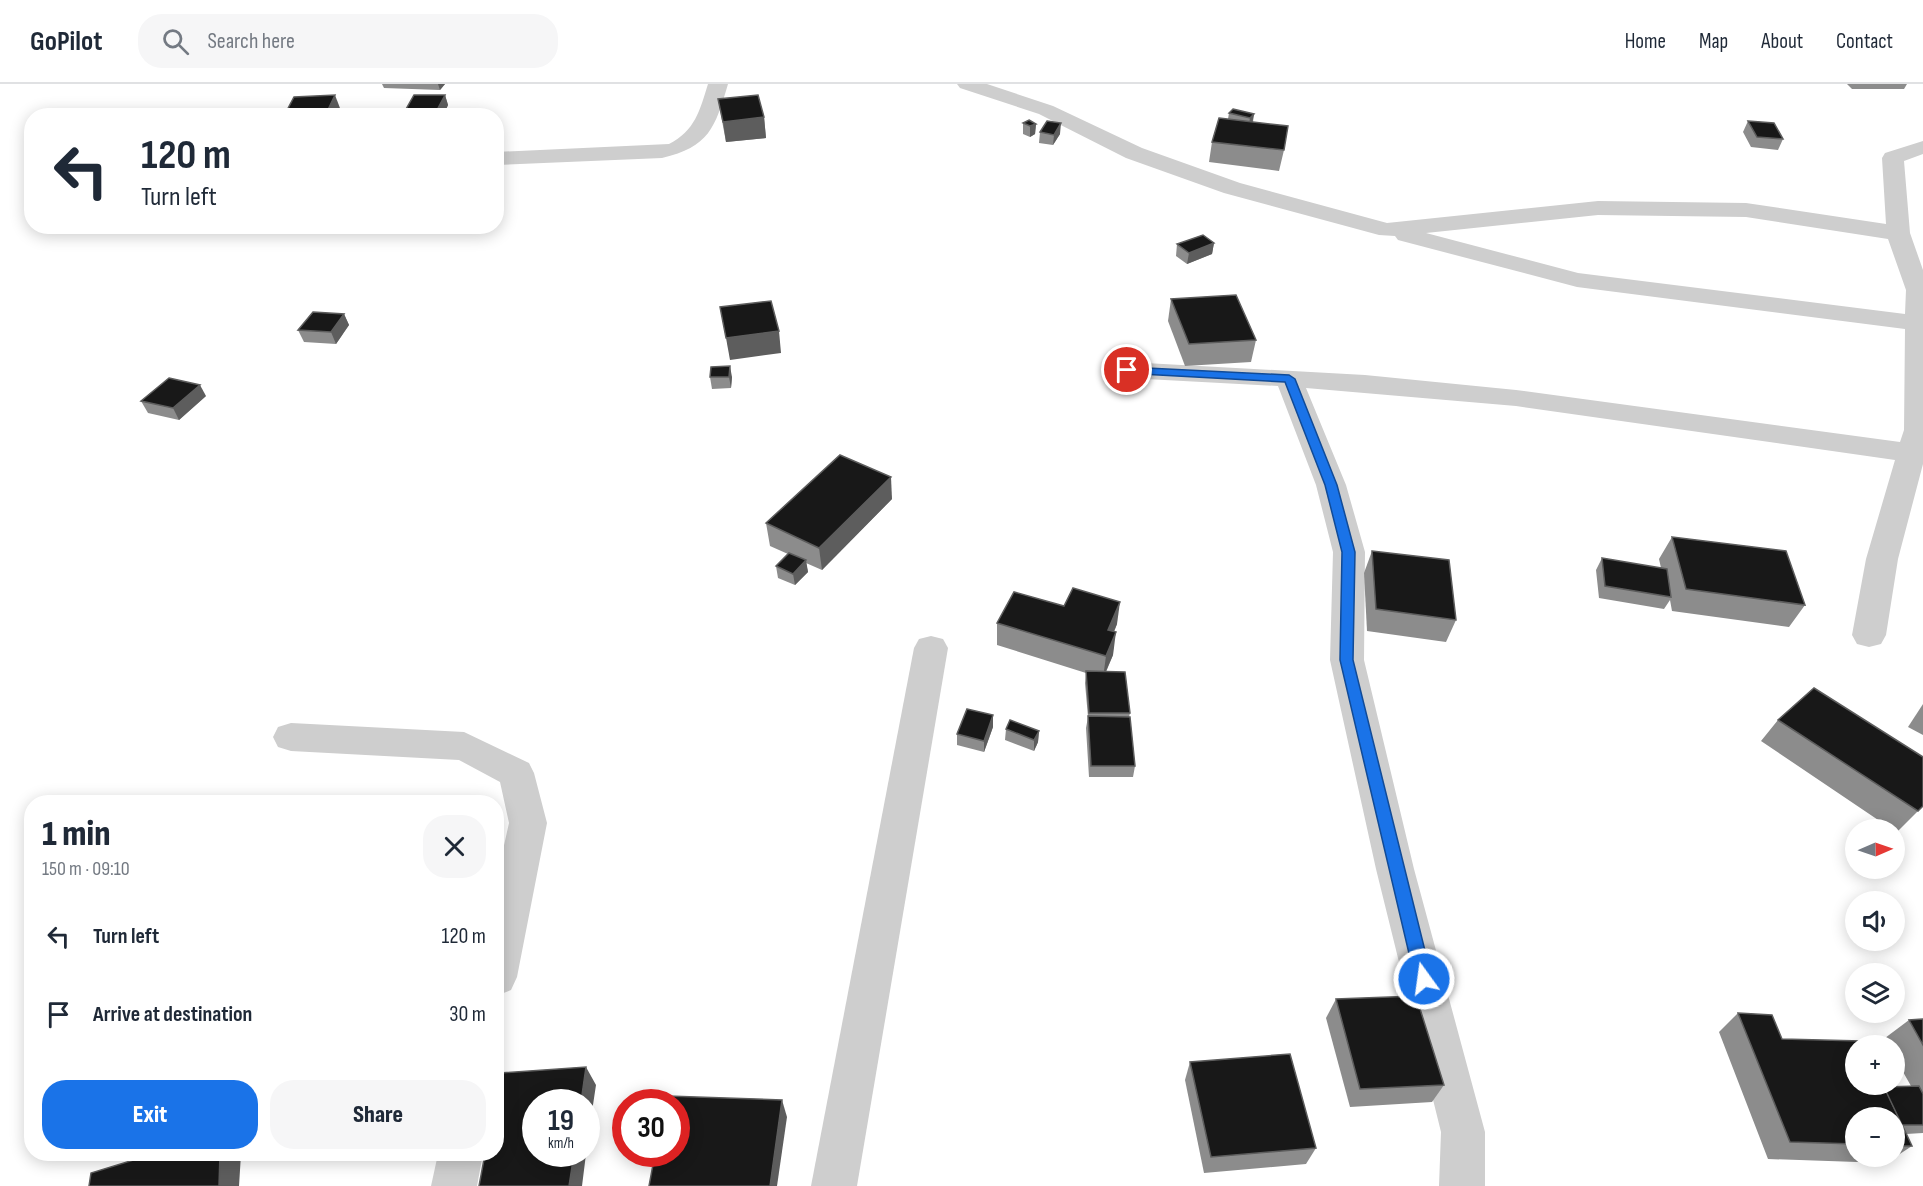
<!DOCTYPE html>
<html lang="en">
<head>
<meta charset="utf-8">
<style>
  body { margin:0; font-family:"Sofia Sans Condensed",sans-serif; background:#f6f6f7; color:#1f2937; height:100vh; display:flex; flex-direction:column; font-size:22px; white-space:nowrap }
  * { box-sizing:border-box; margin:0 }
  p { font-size:20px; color:#747a83 }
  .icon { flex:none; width:33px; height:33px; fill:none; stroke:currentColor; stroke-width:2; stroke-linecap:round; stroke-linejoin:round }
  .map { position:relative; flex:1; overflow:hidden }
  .details { position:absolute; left:24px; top:711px; width:480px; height:366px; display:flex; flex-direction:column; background:#fff; border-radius:24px; box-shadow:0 3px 15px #0003 }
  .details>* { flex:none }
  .banner { position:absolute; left:24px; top:24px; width:480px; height:126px; border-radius:24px; box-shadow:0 3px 15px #0003; background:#fff; color:#1f2937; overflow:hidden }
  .needle { width:39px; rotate:88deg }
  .buttons { position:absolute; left:1845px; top:735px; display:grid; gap:12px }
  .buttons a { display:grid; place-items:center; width:60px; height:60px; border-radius:50%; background:#fff; box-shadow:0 3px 15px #0003; font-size:30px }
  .speed { position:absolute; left:522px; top:1005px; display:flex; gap:12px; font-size:30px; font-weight:700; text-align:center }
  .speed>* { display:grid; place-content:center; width:78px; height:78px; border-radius:50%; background:#fff; box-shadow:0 3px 15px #0003; line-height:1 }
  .speed small { font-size:15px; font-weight:400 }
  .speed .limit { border:9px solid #d22; background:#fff; color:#111 }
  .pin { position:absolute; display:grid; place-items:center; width:51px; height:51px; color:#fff; margin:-26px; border:3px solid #fff; border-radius:50%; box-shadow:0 2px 6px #0007 }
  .me { position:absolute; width:66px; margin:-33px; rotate:346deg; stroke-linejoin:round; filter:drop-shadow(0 0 4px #0008) }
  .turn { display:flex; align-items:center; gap:21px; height:126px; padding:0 18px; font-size:27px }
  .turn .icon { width:78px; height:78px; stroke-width:2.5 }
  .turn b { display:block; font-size:42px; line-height:51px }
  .round { display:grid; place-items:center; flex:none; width:63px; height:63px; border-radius:24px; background:#f6f6f7 }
  .headline { display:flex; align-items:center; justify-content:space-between; height:102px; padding:0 18px }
  h1 { font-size:36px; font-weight:800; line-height:45px }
  .cta { display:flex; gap:12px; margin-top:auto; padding:12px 18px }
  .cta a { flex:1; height:69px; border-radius:24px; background:#1a73e8; color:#fff; font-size:24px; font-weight:800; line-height:69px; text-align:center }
  .cta a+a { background:#f6f6f7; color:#1f2937 }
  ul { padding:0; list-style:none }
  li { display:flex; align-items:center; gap:18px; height:78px; padding:0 18px }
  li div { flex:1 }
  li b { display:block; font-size:22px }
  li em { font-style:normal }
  header { display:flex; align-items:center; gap:36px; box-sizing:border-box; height:84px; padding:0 30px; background:#fff; border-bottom:2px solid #e0e1e3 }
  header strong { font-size:28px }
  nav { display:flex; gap:33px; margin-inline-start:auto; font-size:21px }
  .search { width:420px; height:54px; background:#f6f6f7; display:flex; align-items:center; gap:15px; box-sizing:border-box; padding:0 21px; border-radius:24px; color:#747a83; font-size:22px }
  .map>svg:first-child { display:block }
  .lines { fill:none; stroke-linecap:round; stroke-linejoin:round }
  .minor { fill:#cecece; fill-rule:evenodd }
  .wall { fill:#8c8c8c; fill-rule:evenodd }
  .shaded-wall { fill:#5d5d5d }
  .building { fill:#181818; stroke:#5d5d5d; stroke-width:1.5 }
  .route { fill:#1a73e8; stroke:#114b97; stroke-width:1.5 }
</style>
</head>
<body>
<header>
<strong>GoPilot</strong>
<div class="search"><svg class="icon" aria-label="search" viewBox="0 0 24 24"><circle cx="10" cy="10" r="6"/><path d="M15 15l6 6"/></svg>Search here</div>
<nav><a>Home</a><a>Map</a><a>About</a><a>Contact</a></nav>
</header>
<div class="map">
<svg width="1923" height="1102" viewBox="0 0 1923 1102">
  <rect width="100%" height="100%" fill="#fff"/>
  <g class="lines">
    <g class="minor">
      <path d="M708,0H728C715,44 709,63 662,74L496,81V68L669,60C695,47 700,26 708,0Z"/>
      <path d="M957,0H987L1053,22L1142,64L1240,99L1387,139L1598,117L1746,119L1886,140L1882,74L1885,69L1923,57V70L1904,77L1910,149L1923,186V380L1898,475L1886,551L1881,560L1869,563L1857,560L1852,551L1866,475L1895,376L1516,322L1306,304L1346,401L1365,468L1364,576L1414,785L1485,1048V1102H1439L1441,1048L1376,785L1330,576L1333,468L1316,401L1278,302L1127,294L1118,292L1114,286L1118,280L1127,278L1365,291L1516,306L1900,358L1904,346L1905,245L1577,203L1398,156L1395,152L1379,151L1224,109L1126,74L1039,30L960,4ZM1598,131L1746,133L1888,155L1906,206L1905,230L1578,189L1426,149Z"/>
      <polygon points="931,552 943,555 948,564 857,1102 811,1102 914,564 919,555"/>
      <polygon points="291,639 464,648 529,679 534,689 547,739 517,893 511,906 496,912 496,797 509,739 500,698 459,676 291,667 278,663 273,653 278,643"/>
      <polygon points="438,1070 483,1070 477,1102 431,1102"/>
    </g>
  </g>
  <g class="wall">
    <polygon points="382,0 445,0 440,6 384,4"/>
    <polygon points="1847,0 1907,0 1904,5 1852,5"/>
    <polygon points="445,11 448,21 443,32 407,32 405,27"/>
    <polygon points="718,15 764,33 766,54 726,58"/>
    <polygon points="1229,29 1254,30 1253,38 1284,66 1279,87 1209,78 1212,58 1228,35"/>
    <polygon points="1748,37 1783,55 1778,66 1751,63 1743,48"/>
    <polygon points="1023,39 1036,40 1035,50 1030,53 1023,50"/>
    <polygon points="1040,48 1060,50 1053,61 1039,59"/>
    <polygon points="1214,159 1212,170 1187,180 1176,172 1177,160"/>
    <polygon points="1171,215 1256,256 1251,278 1185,282 1168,237"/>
    <polygon points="344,230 349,241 336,260 304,258 298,246"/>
    <polygon points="711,283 732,293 731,304 712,305 710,293"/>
    <polygon points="206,312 179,336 148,329 141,317"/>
    <polygon points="892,415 822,486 806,479 808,488 795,501 778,494 776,482 788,470 770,462 766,439"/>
    <polygon points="1672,453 1805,521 1789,543 1672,527 1670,516 1664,525 1599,514 1596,486 1602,474 1661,484 1659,475"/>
    <polygon points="1372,467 1456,536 1446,558 1367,547 1364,489"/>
    <polygon points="1064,522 1117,540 1114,548 1113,571 1106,588 1130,629 1129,633 1135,682 1133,693 1089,693 1086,644 1088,633 1085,599 1086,589 997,561 997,539"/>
    <polygon points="1923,620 1923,651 1908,643"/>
    <polygon points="993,631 993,643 984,668 957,661 957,650"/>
    <polygon points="1778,636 1923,722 1897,748 1894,746 1893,746 1761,657"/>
    <polygon points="1006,645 1039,647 1038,658 1034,667 1005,656"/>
    <polygon points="1336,915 1444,1001 1432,1018 1350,1023 1326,934"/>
    <path d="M1738,929L1782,955L1884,1003L1911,1002L1894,972V962H1889L1885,954L1909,936L1923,935V1049L1906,1050L1912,1062L1886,1079L1768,1075L1719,948ZM1856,1034H1894V1072H1856Z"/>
    <polygon points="1190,978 1316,1064 1306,1080 1204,1089 1185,996"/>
  </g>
  <g class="shaded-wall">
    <polygon points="438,0 445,0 440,6"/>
    <polygon points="335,11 343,32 325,32"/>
    <polygon points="445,11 448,21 443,32 438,32 437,26"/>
    <polygon points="1254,30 1252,40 1248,45 1250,34"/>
    <polygon points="764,33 766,54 726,58 723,38"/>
    <polygon points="1061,39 1060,50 1053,61 1054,51"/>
    <polygon points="1036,40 1035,50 1030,53 1030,42"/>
    <polygon points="1214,159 1212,170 1187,180 1189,169"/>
    <polygon points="344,230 349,241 336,260 331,248"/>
    <polygon points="779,247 781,269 730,276 726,254"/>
    <polygon points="730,282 732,293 731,304 729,293"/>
    <polygon points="200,301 206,312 179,336 173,324"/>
    <polygon points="891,393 892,415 822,486 819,464"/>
    <polygon points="806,476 808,488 795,501 793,490"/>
    <polygon points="1120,518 1117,540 1105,568 1108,546"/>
    <polygon points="1116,548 1113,571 1103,594 1106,572"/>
    <polygon points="993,631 993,643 984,668 984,657"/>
    <polygon points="1039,647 1038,658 1034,667 1034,656"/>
    <polygon points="586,983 596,1001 586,1067 586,1018 581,1018"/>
    <polygon points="782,1016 787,1033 777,1102 770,1102"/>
    <polygon points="220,1070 241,1070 239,1102 219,1102"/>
    <polygon points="574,1070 586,1070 582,1102 569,1102"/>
  </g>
  <g class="building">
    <polygon points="335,11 325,32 284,32 294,13"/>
    <polygon points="414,11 445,11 437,26 405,27"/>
    <polygon points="758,11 764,33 723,38 718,15"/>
    <polygon points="1233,25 1254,30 1250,34 1229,29"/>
    <polygon points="1219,34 1288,42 1284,66 1212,58"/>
    <polygon points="1029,36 1036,40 1030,42 1023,39"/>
    <polygon points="1047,37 1061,39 1054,51 1040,48"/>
    <polygon points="1748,37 1774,39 1783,55 1757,53"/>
    <polygon points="1203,151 1214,159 1189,169 1177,160"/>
    <polygon points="1236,211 1256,256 1189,260 1171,215"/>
    <polygon points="771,217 779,247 726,254 720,223"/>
    <polygon points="313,228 344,230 331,248 298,246"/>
    <polygon points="730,282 729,293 710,293 711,283"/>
    <polygon points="169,294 200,301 173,324 141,317"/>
    <polygon points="840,371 891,393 819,464 766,439"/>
    <polygon points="1672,453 1786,467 1805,521 1686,505"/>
    <polygon points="1372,467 1449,476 1456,536 1376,525"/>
    <polygon points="789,469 806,476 793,490 776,482"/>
    <polygon points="1602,474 1667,485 1671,513 1605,502"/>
    <polygon points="1073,504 1120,518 1108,546 1116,548 1106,572 997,539 1014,508 1064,522"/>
    <polygon points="1086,587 1125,588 1130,629 1089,629"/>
    <polygon points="1814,604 1923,673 1923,722 1918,727 1778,636"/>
    <polygon points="967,625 993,631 984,657 957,650"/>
    <polygon points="1088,632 1130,633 1135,682 1091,682"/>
    <polygon points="1010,636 1039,647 1034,656 1006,645"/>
    <polygon points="1416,912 1444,1001 1360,1005 1336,915"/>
    <polygon points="1738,929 1772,931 1782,955 1862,957 1864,962 1856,962 1856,1000 1883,1000 1912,1062 1894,1062 1894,1034 1856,1034 1856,1060 1790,1058"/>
    <polygon points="1923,935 1923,961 1909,936"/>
    <polygon points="1290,970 1316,1064 1211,1073 1190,978"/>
    <polygon points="586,983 581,1018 536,1018 536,1070 574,1070 569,1102 479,1102 485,1070 496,1070 496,1008 500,989"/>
    <polygon points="1919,1002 1923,1010 1923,1041 1902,1041 1884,1003"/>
    <polygon points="667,1012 782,1016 770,1102 649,1102 655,1070 676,1070 676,1018 666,1018"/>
    <polygon points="153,1070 220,1070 219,1102 89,1102 91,1089"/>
  </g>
  <polygon class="route" points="1127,283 1289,291 1295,295 1337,401 1355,468 1353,576 1432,895 1430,900 1424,903 1418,900 1415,895 1340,576 1342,468 1325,401 1285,298 1123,289 1123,284"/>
</svg>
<div class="buttons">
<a><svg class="needle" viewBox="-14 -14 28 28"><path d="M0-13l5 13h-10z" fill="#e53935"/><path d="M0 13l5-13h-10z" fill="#747a83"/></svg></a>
<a><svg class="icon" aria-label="sound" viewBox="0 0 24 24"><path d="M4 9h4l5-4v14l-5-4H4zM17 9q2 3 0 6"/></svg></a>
<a><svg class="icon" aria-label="layers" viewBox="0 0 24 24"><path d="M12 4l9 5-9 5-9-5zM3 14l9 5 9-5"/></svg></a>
<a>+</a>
<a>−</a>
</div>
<div class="speed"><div>19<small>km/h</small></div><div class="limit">30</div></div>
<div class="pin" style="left:1127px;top:286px;background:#d93025"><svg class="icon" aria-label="arrive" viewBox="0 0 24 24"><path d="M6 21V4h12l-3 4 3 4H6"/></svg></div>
<svg class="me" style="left:1424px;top:895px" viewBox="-20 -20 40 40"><circle r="17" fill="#1a73e8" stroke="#fff" stroke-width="3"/><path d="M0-11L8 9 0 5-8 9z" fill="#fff"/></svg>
<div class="banner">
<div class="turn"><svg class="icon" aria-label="left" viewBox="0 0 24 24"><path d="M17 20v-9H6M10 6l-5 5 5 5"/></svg><div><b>120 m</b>Turn left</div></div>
</div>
<section class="details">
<div class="headline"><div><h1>1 min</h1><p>150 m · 09:10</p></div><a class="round"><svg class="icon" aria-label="close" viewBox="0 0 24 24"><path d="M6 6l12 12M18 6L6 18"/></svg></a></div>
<ul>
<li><svg class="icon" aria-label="left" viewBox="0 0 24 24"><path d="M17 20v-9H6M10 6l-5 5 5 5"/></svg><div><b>Turn left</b></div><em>120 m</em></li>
<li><svg class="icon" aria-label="arrive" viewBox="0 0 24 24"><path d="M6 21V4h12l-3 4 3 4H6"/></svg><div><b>Arrive at destination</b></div><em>30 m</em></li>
</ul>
<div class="cta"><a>Exit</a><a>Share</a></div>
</section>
</div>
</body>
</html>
